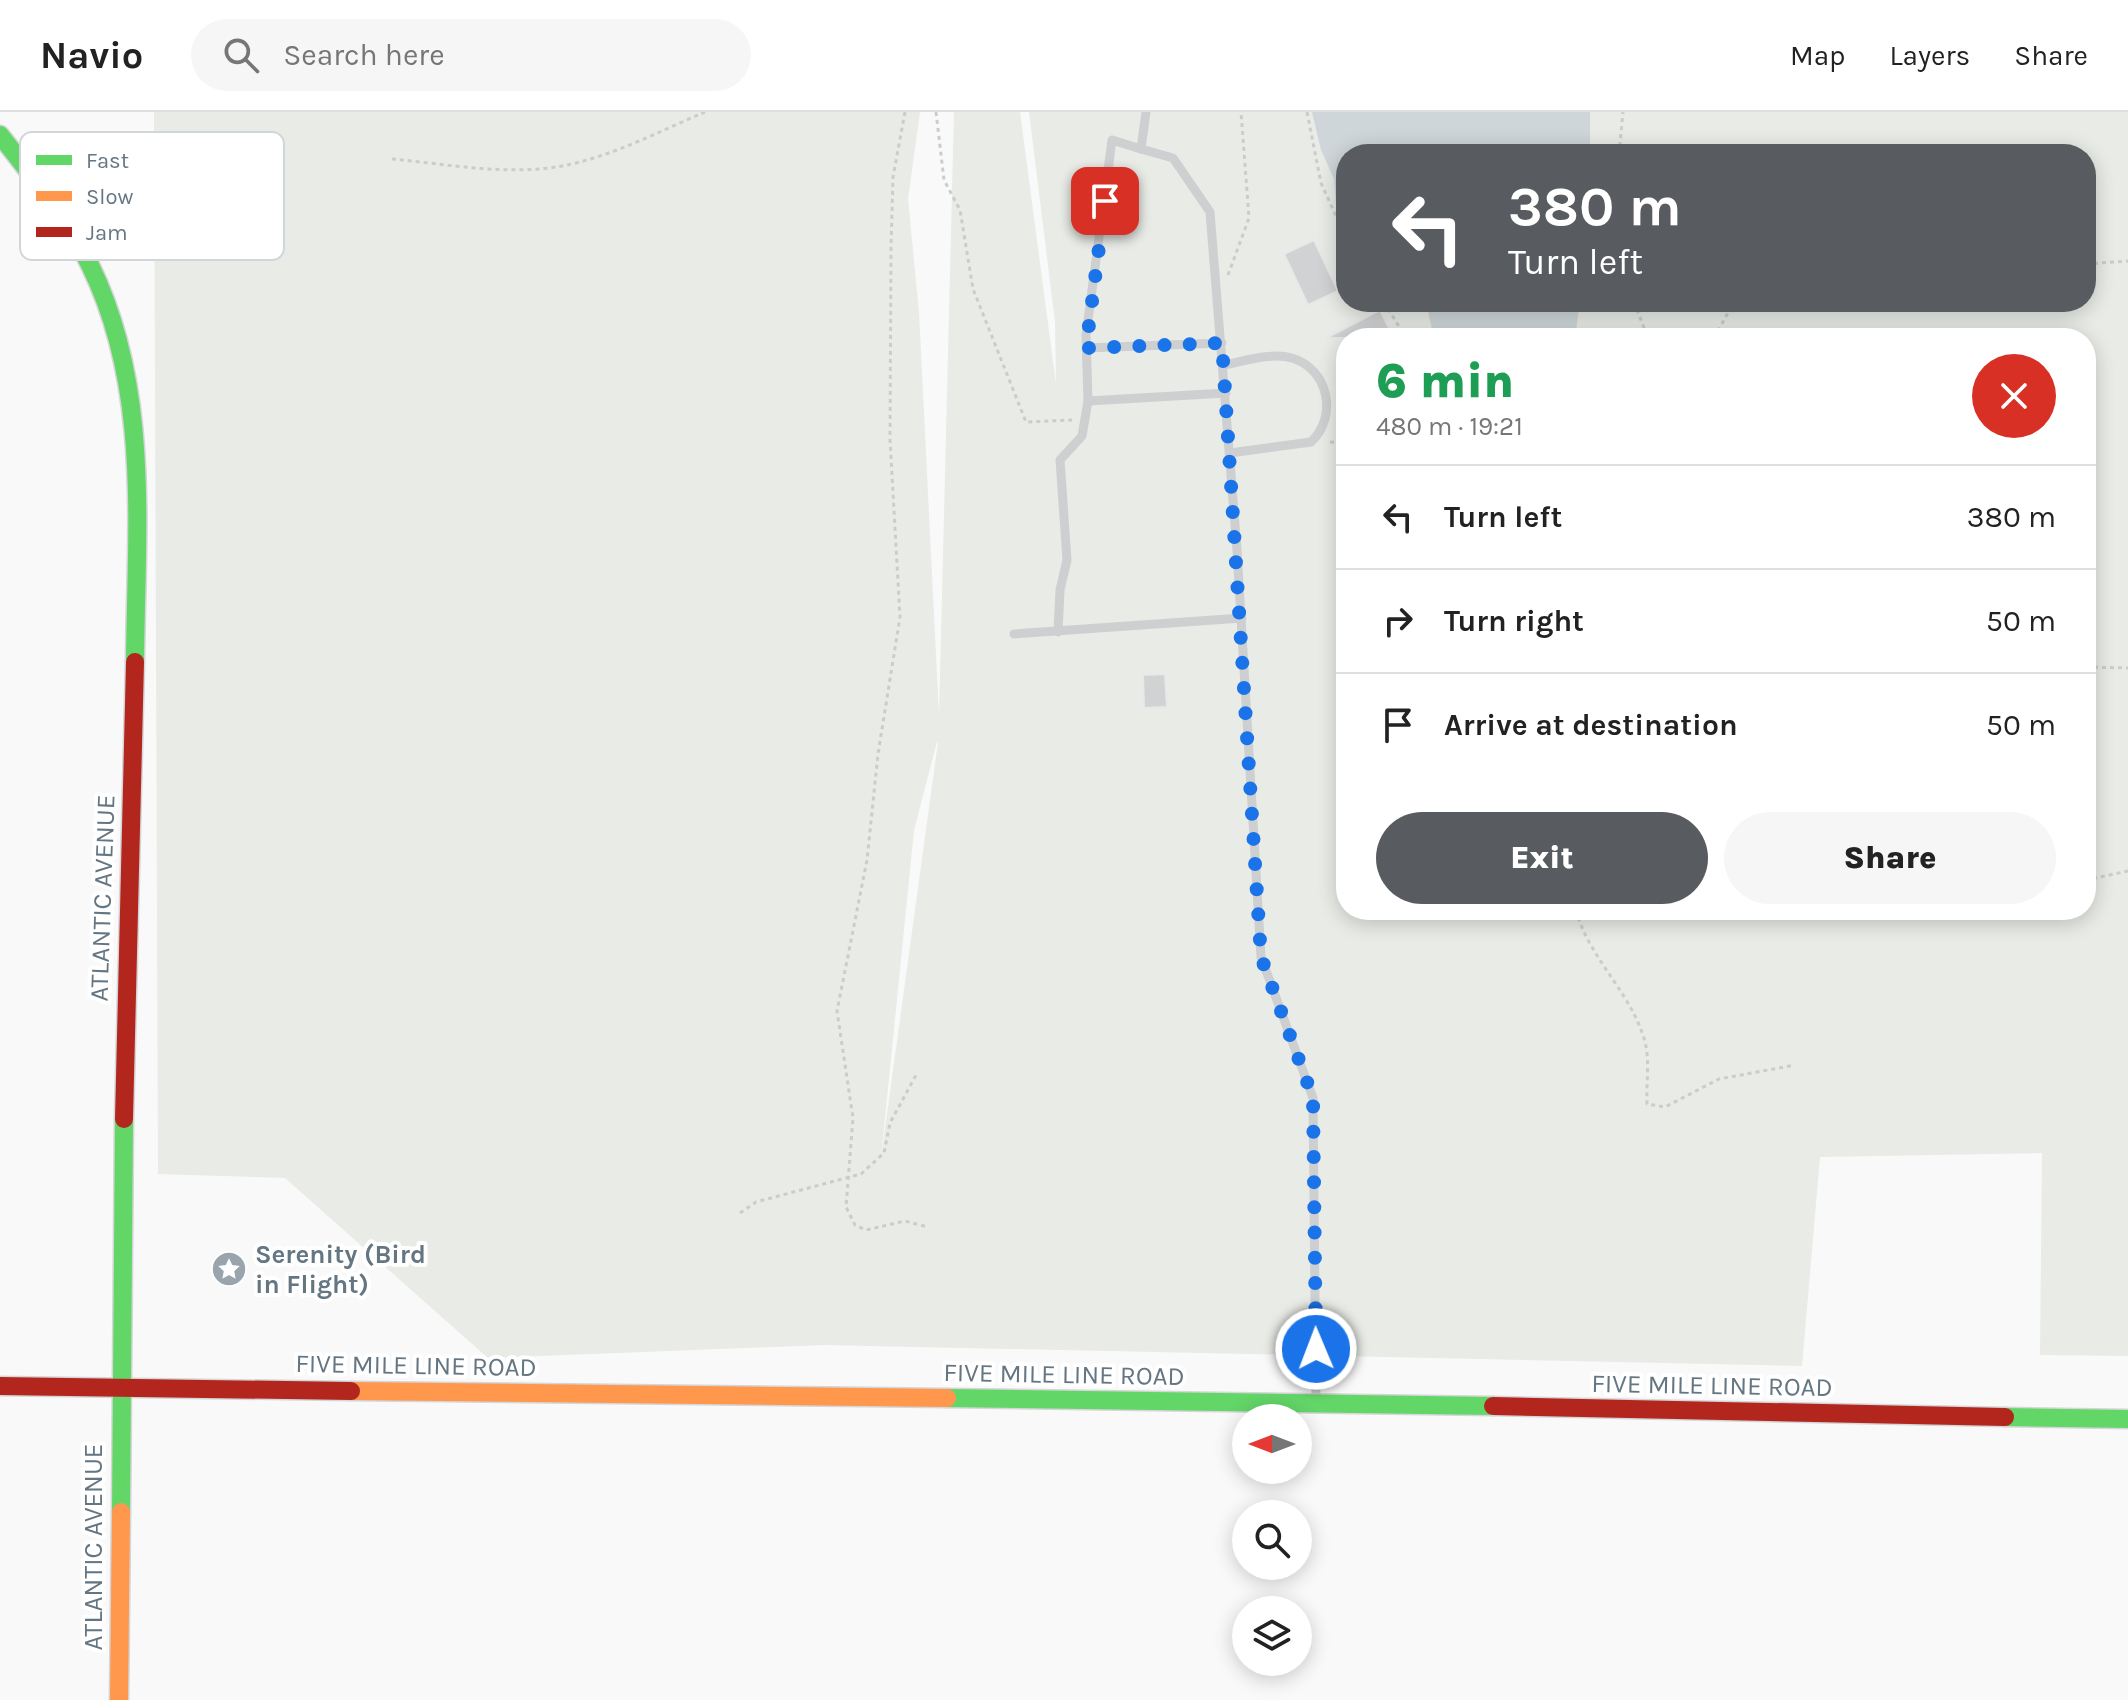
<!DOCTYPE html>
<html lang="en">
<head>
<meta charset="utf-8">
<style>
  body { margin:0; font-family:Karla,sans-serif; background:#f6f6f6; color:#222; height:100vh; display:flex; flex-direction:column; font-size:30px; white-space:nowrap }
  * { box-sizing:border-box; margin:0 }
  p { font-size:26px; color:#767676 }
  .icon { flex:none; width:44px; height:44px; fill:none; stroke:currentColor; stroke-width:2; stroke-linecap:round; stroke-linejoin:round }
  .map { position:relative; flex:1; overflow:hidden }
  .sheet { position:absolute; left:1336px; top:216px; width:760px; height:592px; display:flex; flex-direction:column; background:#fff; border-radius:32px; box-shadow:0 4px 20px #0003 }
  .sheet>* { flex:none }
  .banner { position:absolute; left:1336px; top:32px; width:760px; height:168px; border-radius:32px; box-shadow:0 4px 20px #0003; background:#585c60; color:#fff; overflow:hidden }
  .needle { width:52px; rotate:270deg }
  .buttons { position:absolute; left:1232px; top:1292px; display:grid; gap:16px }
  .buttons a { display:grid; place-items:center; width:80px; height:80px; border-radius:50%; background:#fff; box-shadow:0 4px 20px #0003; font-size:40px }
  .pin { position:absolute; display:grid; place-items:center; width:68px; height:68px; color:#fff; margin:-34px; border-radius:16px; box-shadow:0 4px 12px #0006 }
  .me { position:absolute; width:88px; margin:-44px; rotate:359deg; stroke-linejoin:round; filter:drop-shadow(0 0 6px #0008) }
  .turn { display:flex; align-items:center; gap:28px; height:168px; padding:0 40px; font-size:36px }
  .turn .icon { width:104px; height:104px; stroke-width:2.5 }
  .turn b { display:block; font-size:56px; line-height:68px }
  .round { display:grid; place-items:center; flex:none; width:84px; height:84px; border-radius:42px; background:#f6f6f6 }
  .summary { display:flex; align-items:center; justify-content:space-between; height:136px; padding:0 40px }
  h1 { font-size:48px; font-weight:800; line-height:60px; color:#1e9e55 }
  .button { display:flex; gap:16px; margin-top:auto; padding:16px 40px }
  .button a { flex:1; height:92px; border-radius:48px; background:#585c60; color:#fff; font-size:32px; font-weight:800; line-height:92px; text-align:center }
  .button a+a { background:#f6f6f6; color:#222 }
  ul { padding:0; list-style:none }
  li { display:flex; align-items:center; gap:24px; height:104px; padding:0 40px; border-top:2px solid #e0e0e0 }
  li div { flex:1 }
  li b { display:block; font-size:30px }
  li em { font-style:normal }
  header { display:flex; align-items:center; gap:48px; box-sizing:border-box; height:112px; padding:0 40px; background:#fff; border-bottom:2px solid #e0e0e0 }
  header strong { font-size:38px }
  nav { display:flex; gap:44px; margin-inline-start:auto; font-size:28px }
  .search { width:560px; height:72px; background:#f6f6f6; display:flex; align-items:center; gap:20px; box-sizing:border-box; padding:0 28px; border-radius:44px; color:#767676; font-size:30px }
  .map>svg:first-child { display:block }
  .green { fill:#e8ebe6; fill-rule:evenodd }
  .water { fill:#ced6d9 }
  .building { fill:#d0d2d3; stroke:#e8e8e8; stroke-width:2 }
  .lines { fill:none; stroke-linecap:round; stroke-linejoin:round }
  .fast-casing { stroke:#d5d6d7; stroke-width:21 }
  .slow-casing { stroke:#d5d6d7; stroke-width:21 }
  .jam-casing { stroke:#d5d6d7; stroke-width:21 }
  .path { stroke:#cbcccd; stroke-width:3; stroke-dasharray:4 4; stroke-linecap:butt }
  .lane { stroke:#cecfd0; stroke-width:9 }
  .fast { stroke:#63d668; stroke-width:18 }
  .slow { stroke:#ff974d; stroke-width:18 }
  .jam { stroke:#b3261e; stroke-width:18 }
  .route { stroke:#1a73e8; stroke-width:14; stroke-dasharray:0 25.2 }
  .labels { text-anchor:middle; stroke-width:8; stroke-linejoin:round; paint-order:stroke }
  .street-label { font-size:26px; fill:#657683; stroke:#fff }
  .poi-label { font-size:26px; font-weight:bold; fill:#657683; stroke:#fff; text-anchor:start }
  .key { fill:#fff; stroke:#d1d6da; stroke-width:2 }
  .key-label { font-size:22px; fill:#657683 }
</style>
</head>
<body>
<header>
<strong>Navio</strong>
<div class="search"><svg class="icon" aria-label="search" viewBox="0 0 24 24"><circle cx="10" cy="10" r="6"/><path d="M15 15l6 6"/></svg>Search here</div>
<nav><a>Map</a><a>Layers</a><a>Share</a></nav>
</header>
<div class="map">
<svg width="2128" height="1588" viewBox="0 0 2128 1588">
  <rect width="100%" height="100%" fill="#f9f9f9"/>
  <path class="green" d="M154,0H920L908,87L919,200L939,604L954,0H1020L1056,272L1055,210L1029,0H2128V1244L2040,1243L2042,1041L1820,1045L1802,1254L825,1233L488,1246L285,1066L158,1062ZM1346,42H2086V190H1346ZM1346,226H2086V798H1346ZM937,630H938L881,1046L914,718Z"/>
  <g class="water">
    <polygon points="1312,0 1590,0 1590,42 1346,42 1346,103 1336,93 1334,67 1321,38"/>
    <polygon points="1426,190 1580,190 1575,226 1434,226"/>
  </g>
  <g class="building">
    <polygon points="1314,128 1338,179 1308,193 1284,142"/>
    <polygon points="1380,198 1394,226 1326,226"/>
    <polygon points="1165,562 1167,595 1144,596 1143,563"/>
  </g>
  <g class="lines">
    <g class="fast-casing">
      <g id="fast">
        <path d="M0,23C33,65 66,105 90,153C151,277 136,417 135,550"/>
        <polyline points="947,1286 1493,1294"/>
        <polyline points="2005,1305 2128,1307"/>
        <polyline points="121,1400 124,1007"/>
      </g>
    </g>
    <g class="slow-casing">
      <g id="slow">
        <polyline points="351,1279 947,1286"/>
        <polyline points="119,1588 121,1400"/>
      </g>
    </g>
    <g class="jam-casing">
      <g id="jam">
        <polyline points="124,1007 135,550"/>
        <polyline points="0,1274 351,1279"/>
        <polyline points="1493,1294 2005,1305"/>
      </g>
    </g>
    <g class="path">
      <polyline points="905,0 893,65 891,135 890,327 900,505 878,642 867,748 837,899 853,1006 846,1095 855,1113 866,1118 905,1109 928,1115"/>
      <polyline points="936,0 944,68 960,98 973,177 1026,310 1072,308"/>
      <polyline points="1307,0 1321,71 1346,126"/>
      <polyline points="1619,42 1623,0"/>
      <path d="M392,47C447,52 507,64 562,54C611,45 660,19 705,0"/>
      <polyline points="2086,152 2128,149"/>
      <polyline points="1228,163 1249,106 1241,0"/>
      <polyline points="1384,190 1406,226"/>
      <polyline points="1634,190 1648,226"/>
      <polyline points="1714,226 1734,190"/>
      <polyline points="1330,330 1346,331"/>
      <polyline points="2086,555 2128,556"/>
      <polyline points="2086,764 2091,767 2128,759"/>
      <path d="M1576,798C1589,847 1632,881 1645,930C1650,949 1646,973 1647,992L1665,995L1719,967L1795,953"/>
      <polyline points="740,1101 756,1090 861,1062 884,1041 890,1011 916,963"/>
    </g>
    <g class="lane">
      <polyline points="1141,37 1173,46 1210,100 1237,438 1261,845 1313,986 1316,1288"/>
      <polyline points="1086,236 1222,231"/>
      <path d="M1224,253C1244,249 1272,240 1292,246C1329,257 1338,305 1311,330L1230,341"/>
      <polyline points="1088,289 1226,281"/>
      <polyline points="1058,520 1060,478 1067,448 1060,348 1082,324 1088,289 1086,223 1112,28 1141,37 1146,0"/>
      <polyline points="1014,522 1242,506"/>
    </g>
    <use href="#fast" class="fast"/>
    <use href="#slow" class="slow"/>
    <use href="#jam" class="jam"/>
  </g>
  <g class="lines">
    <polyline class="route" points="1105,89 1086,236 1222,231 1261,845 1313,986 1316,1237"/>
  </g>
  <defs>
    <g id="sight-disc" transform="scale(1.8)"><circle r="9.5" fill="#99a4ac" stroke="#fff"/><path d="M0-6L1.8-2.2L6-1.7L2.9 1.2L3.7 5.4L0 3.3L-3.7 5.4L-2.9 1.2L-6-1.7L-1.8-2.2Z" fill="#fff"/></g>
  </defs>
  <g fill-rule="evenodd">
    <use href="#sight-disc" x="229" y="1157"/>
  </g>
  <g class="labels">
    <g class="street-label">
      <text transform="translate(102 786) rotate(-88)" y="9">ATLANTIC AVENUE</text>
      <text transform="translate(416 1253) rotate(1)" y="9">FIVE MILE LINE ROAD</text>
      <text transform="translate(1064 1262) rotate(1)" y="9">FIVE MILE LINE ROAD</text>
      <text transform="translate(1712 1273) rotate(1)" y="9">FIVE MILE LINE ROAD</text>
      <text transform="translate(93 1435) rotate(-90)" y="9">ATLANTIC AVENUE</text>
    </g>
    <g class="poi-label">
      <text x="255" y="1151">Serenity (Bird<tspan x="255" dy="30">in Flight)</tspan></text>
    </g>
  </g>
  <rect x="20" y="20" width="264" height="128" rx="12" class="key"/>
  <rect x="36" y="43" width="36" height="10" fill="#63d668"/>
  <rect x="36" y="79" width="36" height="10" fill="#ff974d"/>
  <rect x="36" y="115" width="36" height="10" fill="#b3261e"/>
  <g class="key-label">
    <text x="86" y="56">Fast</text>
    <text x="86" y="92">Slow</text>
    <text x="86" y="128">Jam</text>
  </g>
</svg>
<div class="buttons">
<a><svg class="needle" viewBox="-14 -14 28 28"><path d="M0-13l5 13h-10z" fill="#e53935"/><path d="M0 13l5-13h-10z" fill="#767676"/></svg></a>
<a><svg class="icon" aria-label="search" viewBox="0 0 24 24"><circle cx="10" cy="10" r="6"/><path d="M15 15l6 6"/></svg></a>
<a><svg class="icon" aria-label="layers" viewBox="0 0 24 24"><path d="M12 4l9 5-9 5-9-5zM3 14l9 5 9-5"/></svg></a>
</div>
<div class="pin" style="left:1105px;top:89px;background:#d93025"><svg class="icon" aria-label="arrive" viewBox="0 0 24 24"><path d="M6 21V4h12l-3 4 3 4H6"/></svg></div>
<svg class="me" style="left:1316px;top:1237px" viewBox="-20 -20 40 40"><circle r="17" fill="#1a73e8" stroke="#fff" stroke-width="3"/><path d="M0-11L8 9 0 5-8 9z" fill="#fff"/></svg>
<div class="banner">
<div class="turn"><svg class="icon" aria-label="left" viewBox="0 0 24 24"><path d="M17 20v-9H6M10 6l-5 5 5 5"/></svg><div><b>380 m</b>Turn left</div></div>
</div>
<section class="sheet">
<div class="summary"><div><h1>6 min</h1><p>480 m · 19:21</p></div><a class="round" style="background:#d93025;color:#fff"><svg class="icon" aria-label="close" viewBox="0 0 24 24"><path d="M6 6l12 12M18 6L6 18"/></svg></a></div>
<ul>
<li><svg class="icon" aria-label="left" viewBox="0 0 24 24"><path d="M17 20v-9H6M10 6l-5 5 5 5"/></svg><div><b>Turn left</b></div><em>380 m</em></li>
<li><svg class="icon" aria-label="right" viewBox="0 0 24 24"><path d="M7 20v-9h11M14 6l5 5-5 5"/></svg><div><b>Turn right</b></div><em>50 m</em></li>
<li><svg class="icon" aria-label="arrive" viewBox="0 0 24 24"><path d="M6 21V4h12l-3 4 3 4H6"/></svg><div><b>Arrive at destination</b></div><em>50 m</em></li>
</ul>
<div class="button"><a>Exit</a><a>Share</a></div>
</section>
</div>
</body>
</html>
